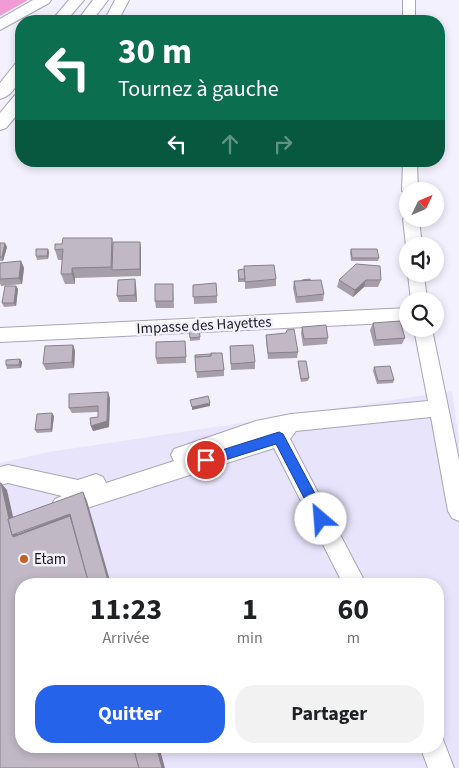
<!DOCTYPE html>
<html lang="fr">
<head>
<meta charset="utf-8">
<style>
  body { margin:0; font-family:"Source Sans 3",sans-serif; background:#f2f2f2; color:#202124; height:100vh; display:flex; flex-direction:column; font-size:19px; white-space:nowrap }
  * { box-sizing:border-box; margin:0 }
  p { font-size:16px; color:#757577 }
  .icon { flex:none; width:28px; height:28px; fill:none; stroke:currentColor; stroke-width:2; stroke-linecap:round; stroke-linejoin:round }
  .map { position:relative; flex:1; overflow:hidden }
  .side { position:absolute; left:15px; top:578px; width:429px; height:175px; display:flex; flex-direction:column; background:#fff; border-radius:20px; box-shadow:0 2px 8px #0003 }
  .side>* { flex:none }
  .top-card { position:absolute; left:15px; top:15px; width:430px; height:152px; border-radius:20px; box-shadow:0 2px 8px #0003; background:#0b6e4f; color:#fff; overflow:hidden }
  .needle { width:32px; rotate:46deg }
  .tools { position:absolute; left:399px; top:182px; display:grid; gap:10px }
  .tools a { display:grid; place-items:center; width:45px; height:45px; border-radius:50%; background:#fff; box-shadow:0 2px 8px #0003; font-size:25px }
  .pin { position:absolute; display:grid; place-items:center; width:42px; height:42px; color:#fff; margin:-21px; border:2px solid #fff; border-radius:50%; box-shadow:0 1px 5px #0007 }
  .me { position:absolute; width:55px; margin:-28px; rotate:333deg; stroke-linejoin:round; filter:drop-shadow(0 0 4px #0008) }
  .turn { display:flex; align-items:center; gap:18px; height:105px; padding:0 20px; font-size:22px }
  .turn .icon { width:65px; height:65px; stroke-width:2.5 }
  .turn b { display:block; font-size:35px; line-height:42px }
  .lanes { display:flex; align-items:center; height:48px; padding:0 20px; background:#0003; justify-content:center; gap:25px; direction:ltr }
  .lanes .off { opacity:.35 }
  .eta { display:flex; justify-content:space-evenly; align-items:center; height:85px; text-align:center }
  .eta b { font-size:30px; font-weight:700; line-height:35px }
  .primary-button { display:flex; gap:10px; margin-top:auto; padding:10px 20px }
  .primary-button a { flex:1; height:58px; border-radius:20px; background:#2563eb; color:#fff; font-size:20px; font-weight:700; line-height:58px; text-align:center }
  .primary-button a+a { background:#f2f2f2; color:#202124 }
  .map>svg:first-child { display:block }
  .built { fill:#e8e4fc; fill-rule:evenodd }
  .forest { fill:#f09bd4 }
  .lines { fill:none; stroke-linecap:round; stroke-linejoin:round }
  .minor-casing { stroke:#a8a5b5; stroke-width:2 }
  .major-casing { stroke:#a8a5b5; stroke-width:2 }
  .minor { fill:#fff; fill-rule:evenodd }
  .major { fill:#fff; fill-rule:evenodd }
  .wall { fill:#a69ea9 }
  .shaded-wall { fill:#87818a }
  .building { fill:#c1b8c5; stroke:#87818a }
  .route { fill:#2563eb; stroke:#184099 }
  .poi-dot { fill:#c26122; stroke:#f3f1fe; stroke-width:2 }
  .labels { text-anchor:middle; stroke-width:5; stroke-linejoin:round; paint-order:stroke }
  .street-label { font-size:15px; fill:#1a191f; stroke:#f3f1fe }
  .poi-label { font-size:15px; fill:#1a191f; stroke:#f3f1fe; text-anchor:start }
</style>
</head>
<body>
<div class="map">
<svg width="459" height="768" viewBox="0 0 459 768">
  <rect width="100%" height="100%" fill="#f3f1fe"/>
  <path class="built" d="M452,391L459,439V768H0V463L49,452ZM21,584H438V746H21Z"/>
  <polygon class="forest" points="0,0 28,0 0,16"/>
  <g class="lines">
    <g class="minor-casing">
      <g id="minor">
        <rect x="403" y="0" width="12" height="21"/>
        <polygon points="403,161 417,161 418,191 408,191 408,195 402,191"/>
        <polygon points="408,214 408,219 419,219 422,246 408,246 408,249 406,246 403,219"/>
        <polygon points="408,274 424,274 427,301 411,301"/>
        <polygon points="408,308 408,322 0,342 0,328"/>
        <polygon points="414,329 432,329 459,460 459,521 452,518 448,511 431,417 296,431 290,439 366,584 343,584 274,448 62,516 55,513 51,506 55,499 62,496 8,483 0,485 0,467 8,465 78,480 96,474 103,477 106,483 174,461 171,455 174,449 256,421 291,414 428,401"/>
        <polygon points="438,735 442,737 454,768 428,768 420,746 438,746"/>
      </g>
    </g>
    <g class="major-casing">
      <g id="major">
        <polygon points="33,0 51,0 49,3 0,30 0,19"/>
        <polygon points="69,0 84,0 66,21 51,21"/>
        <polygon points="93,0 108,0 92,21 77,21"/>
        <polygon points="115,0 129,0 118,21 104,21"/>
        <path d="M21,62C22,76 16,95 0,99V83L15,64Z"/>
        <polygon points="21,94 21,110 6,128 0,130 0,113 15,95"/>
      </g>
    </g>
    <use href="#minor" class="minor"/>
    <use href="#major" class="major"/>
  </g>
  <g class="wall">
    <polygon points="112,238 113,242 140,242 141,249 141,276 75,278 75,284 65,284 61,274 63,260 58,260 55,250 62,244"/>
    <polygon points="0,243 7,247 3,261 0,261"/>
    <polygon points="48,249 49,253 48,259 37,260 36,256"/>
    <polygon points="351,249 379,258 378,261 351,261 350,252"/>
    <polygon points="21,261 24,268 22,284 1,286 0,283 0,263"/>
    <polygon points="238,270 276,279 276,286 245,289 245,282 238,282"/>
    <polygon points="135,279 136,286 137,302 119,302 117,296"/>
    <polygon points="339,280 381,280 378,287 364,287 353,297 337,287"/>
    <polygon points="294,281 310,281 324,294 323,301 296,303 293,288"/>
    <polygon points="173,284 174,308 156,308 155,301"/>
    <polygon points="193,285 217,296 217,303 194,304"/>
    <polygon points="16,286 18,289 16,306 4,307 2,303"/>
    <polygon points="373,323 405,338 402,344 374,346 370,330"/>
    <polygon points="199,327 200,340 190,341 190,338"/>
    <polygon points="302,327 328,338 327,344 303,346 301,333"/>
    <polygon points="266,335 298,352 297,358 268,359 266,341"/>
    <polygon points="73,345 75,351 74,368 46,370 43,364"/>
    <polygon points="230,346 255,362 255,369 231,370"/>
    <polygon points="186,347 186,363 157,364 156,358"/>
    <polygon points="195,355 224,370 224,376 197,378"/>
    <polygon points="20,359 22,362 21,368 7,369 6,365"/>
    <polygon points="298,361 309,378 308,381 301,382 298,364"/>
    <polygon points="374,367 394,380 393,383 377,384 373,371"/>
    <polygon points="110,398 109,427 93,431 91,426 98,417 98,412 72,413 69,408"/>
    <polygon points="54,416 52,432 37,433 35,430"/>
  </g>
  <g class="shaded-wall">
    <polygon points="140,242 141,249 141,276 140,269"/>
    <polygon points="5,243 7,247 3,261 2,257"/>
    <polygon points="48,249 49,253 48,259 47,256"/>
    <polygon points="21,261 24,268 22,284 19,278"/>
    <polygon points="72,268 75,278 75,284 72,274"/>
    <polygon points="135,279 136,286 137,302 135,295"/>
    <polygon points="366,280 364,287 353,297 355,290"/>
    <polygon points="16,286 18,289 16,306 14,303"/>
    <polygon points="73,345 75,351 74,368 72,362"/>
    <polygon points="20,359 22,362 21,368 19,365"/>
    <polygon points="108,392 110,398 109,427 93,431 91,426 107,421"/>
    <polygon points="210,403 210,406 192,410 192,407"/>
    <polygon points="52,413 54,416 52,432 51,429"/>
    <polygon points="1,483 7,490 17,534 70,514 75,522 19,543 12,535"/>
    <polygon points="83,492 87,501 111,584 109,584"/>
    <polygon points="156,746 159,746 165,768 162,768"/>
  </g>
  <g class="building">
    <polygon points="63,238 112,238 111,267 72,268 72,274 61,274 63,249 55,250 55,244 62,244"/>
    <polygon points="113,242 140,242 140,269 112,270"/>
    <polygon points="0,243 5,243 2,257 0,257"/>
    <polygon points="36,249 48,249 47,256 36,256"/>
    <polygon points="351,249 377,249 379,258 352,258"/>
    <polygon points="21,261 19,278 0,279 0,263"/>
    <polygon points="356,264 380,266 381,280 366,280 355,290 339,280"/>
    <polygon points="274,265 276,279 245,282 244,266"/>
    <polygon points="244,269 245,279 239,279 238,270"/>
    <polygon points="135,279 135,295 117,296 118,280"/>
    <polygon points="310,279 310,281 302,281 302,280"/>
    <polygon points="321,280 324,294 297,297 294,281"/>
    <polygon points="216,283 217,296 193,297 193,285"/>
    <rect x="155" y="284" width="18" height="17"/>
    <polygon points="5,286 16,286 14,303 2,303"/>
    <polygon points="400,321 405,338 376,340 373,323"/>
    <polygon points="326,325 328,338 304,339 302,327"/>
    <polygon points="189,327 199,327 200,337 190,338"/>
    <polygon points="294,329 298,352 268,353 266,335 286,333 287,330"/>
    <polygon points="185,341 186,357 156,358 156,342"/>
    <polygon points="73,345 72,362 43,364 45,346"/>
    <polygon points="253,345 255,362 231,364 230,346"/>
    <polygon points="211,353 222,353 224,370 196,372 195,357 211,356"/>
    <polygon points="211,354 211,356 195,357 195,355"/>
    <polygon points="20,359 19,365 6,365 6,360"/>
    <polygon points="298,361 306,361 309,378 301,379"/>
    <polygon points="390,366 394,380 378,381 374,367"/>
    <polygon points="108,392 107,421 91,426 90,418 98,417 98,406 69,408 69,394"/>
    <polygon points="208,396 210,403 192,407 190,400"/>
    <polygon points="52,413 51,429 35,430 37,414"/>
    <polygon points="0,483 1,483 9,519 8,519 12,535 13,537 70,516 89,584 21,584 21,746 133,746 139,768 0,768"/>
    <polygon points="83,492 109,584 89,584 70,514 12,535 8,519"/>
    <polygon points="133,746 156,746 162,768 139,768"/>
  </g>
  <polygon class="route" points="279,432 283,434 326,514 328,519 326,523 321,525 317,523 276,444 206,466 202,464 200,460 202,456 206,455"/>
  <circle class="poi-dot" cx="24" cy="559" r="5"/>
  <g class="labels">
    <g class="street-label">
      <text transform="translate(204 325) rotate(-3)" y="5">Impasse des Hayettes</text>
    </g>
    <g class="poi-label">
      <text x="34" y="564">Etam</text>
    </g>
  </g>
</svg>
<div class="tools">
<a><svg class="needle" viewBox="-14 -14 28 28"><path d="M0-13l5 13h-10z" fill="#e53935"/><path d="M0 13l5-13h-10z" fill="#757577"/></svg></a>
<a><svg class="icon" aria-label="sound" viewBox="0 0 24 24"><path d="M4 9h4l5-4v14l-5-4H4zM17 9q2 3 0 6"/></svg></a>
<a><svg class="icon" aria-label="search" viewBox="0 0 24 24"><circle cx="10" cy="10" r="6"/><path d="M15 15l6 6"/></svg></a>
</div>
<div class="pin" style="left:206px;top:460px;background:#d93025"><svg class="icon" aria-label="arrive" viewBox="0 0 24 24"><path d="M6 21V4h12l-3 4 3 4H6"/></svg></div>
<svg class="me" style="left:321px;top:519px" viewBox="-20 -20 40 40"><circle r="19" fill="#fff"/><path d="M0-13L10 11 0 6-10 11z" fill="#2563eb"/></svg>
<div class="top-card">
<div class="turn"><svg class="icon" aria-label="left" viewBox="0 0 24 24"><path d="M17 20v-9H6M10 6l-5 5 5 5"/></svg><div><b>30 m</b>Tournez à gauche</div></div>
<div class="lanes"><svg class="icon" aria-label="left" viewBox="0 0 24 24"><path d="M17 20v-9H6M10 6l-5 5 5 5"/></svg><svg class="icon off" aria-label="ahead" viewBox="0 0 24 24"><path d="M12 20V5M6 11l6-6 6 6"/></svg><svg class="icon off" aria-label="right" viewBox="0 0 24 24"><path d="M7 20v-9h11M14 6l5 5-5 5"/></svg></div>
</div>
<section class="side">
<div class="eta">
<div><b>11:23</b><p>Arrivée</p></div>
<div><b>1</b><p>min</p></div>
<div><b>60</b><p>m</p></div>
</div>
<div class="primary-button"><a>Quitter</a><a>Partager</a></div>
</section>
</div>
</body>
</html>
